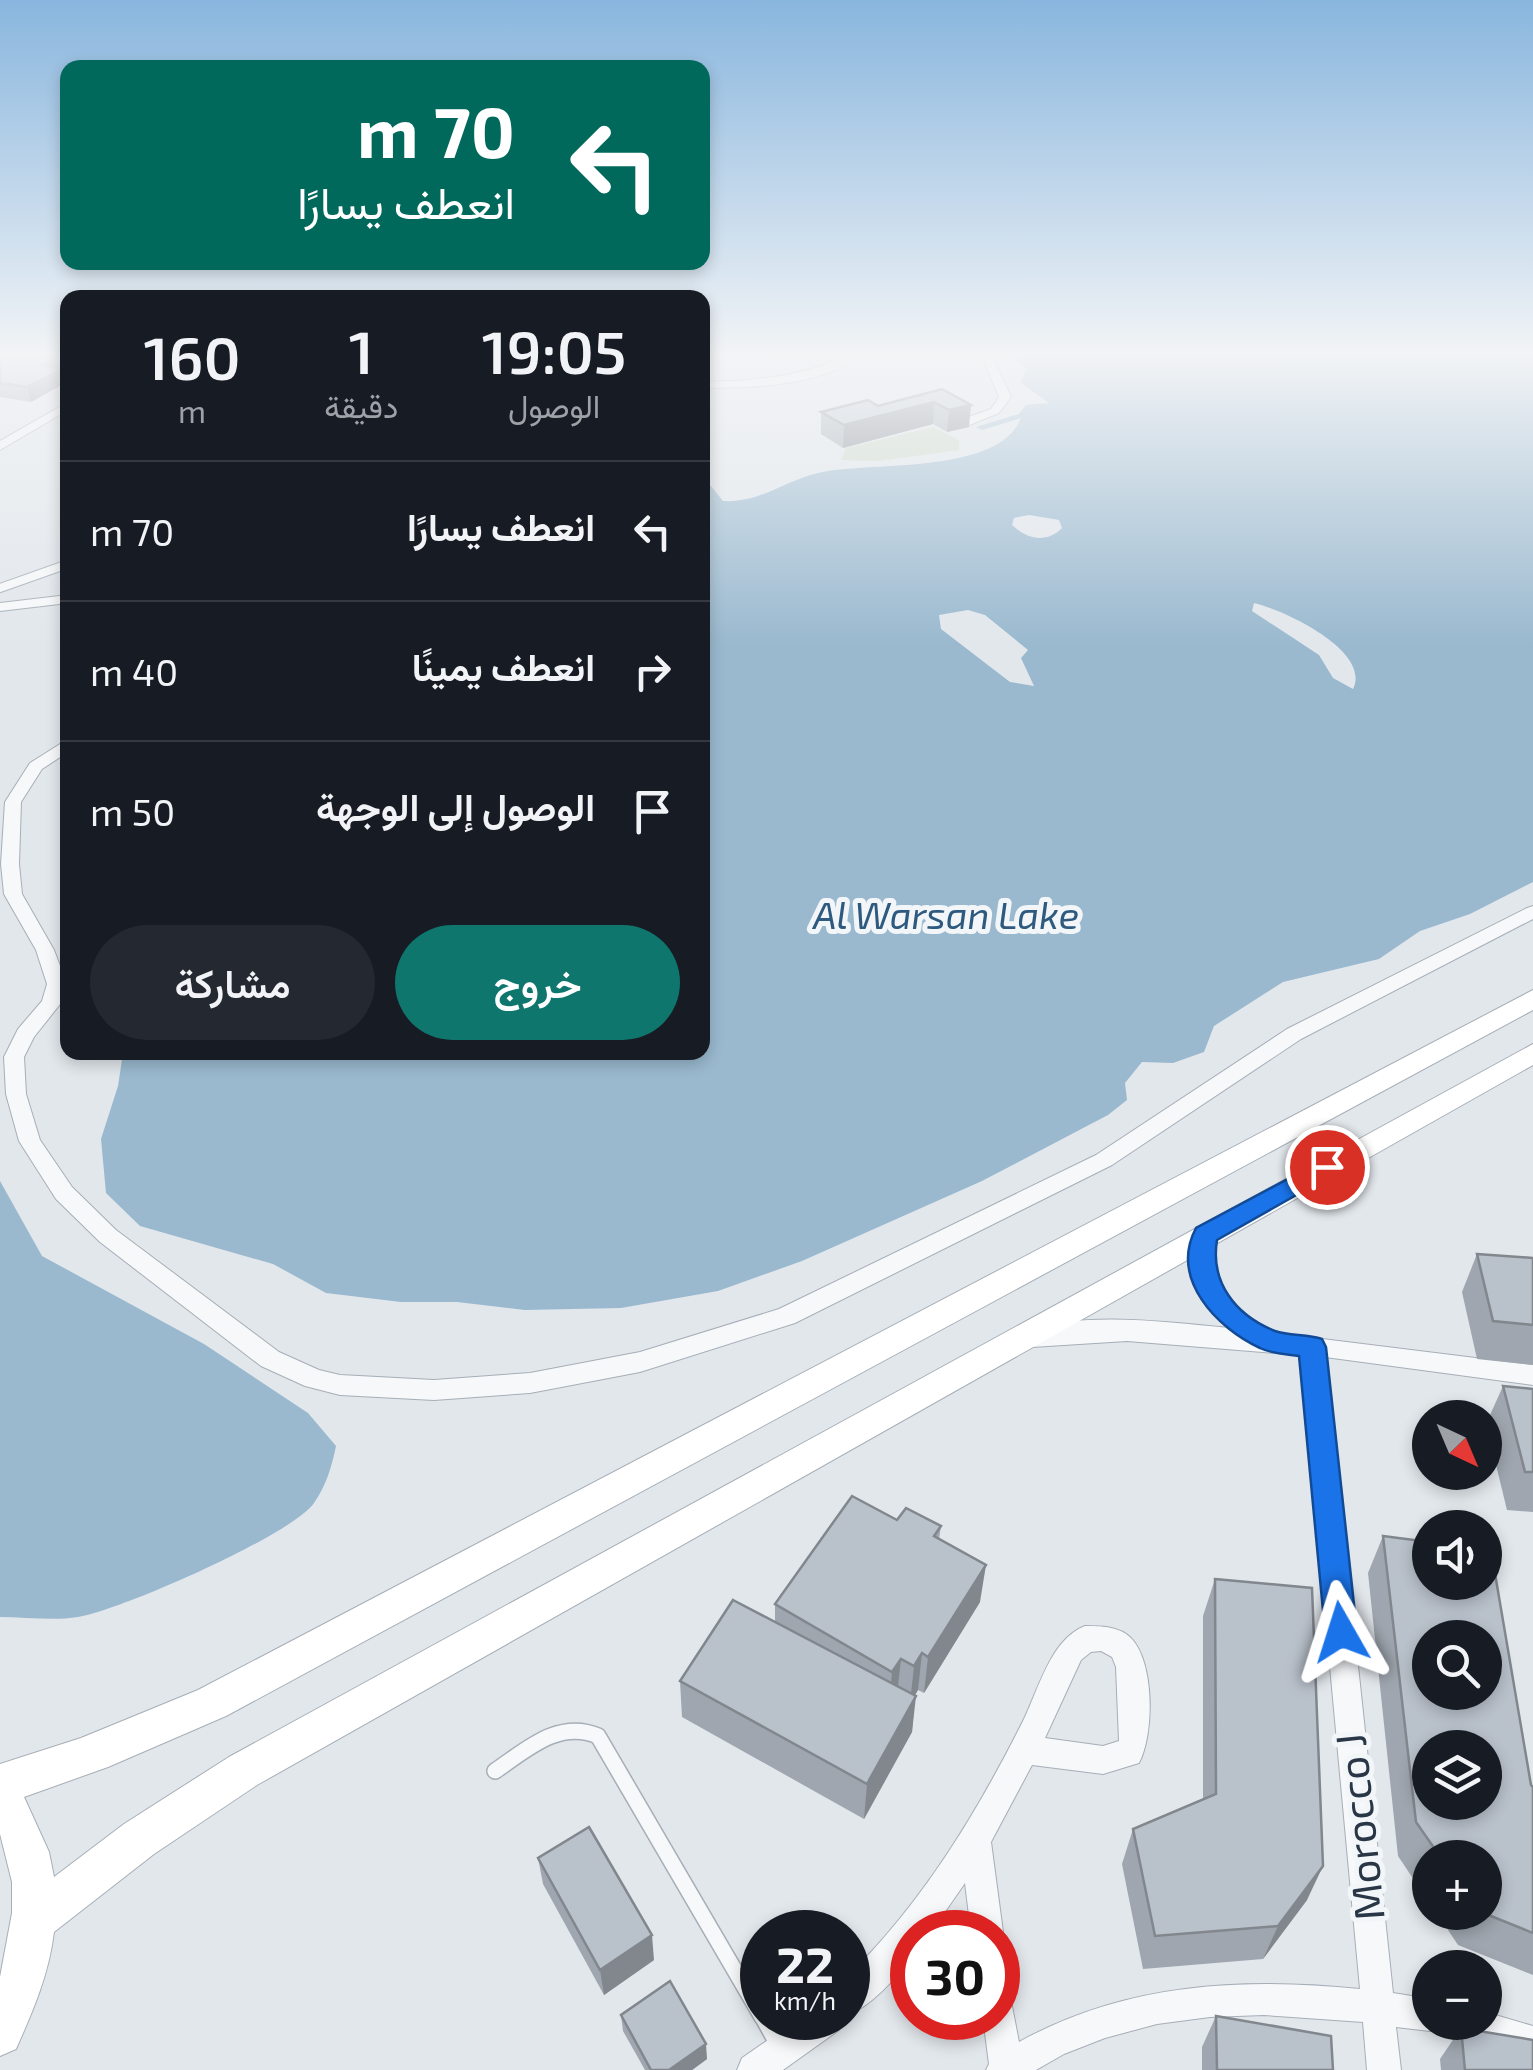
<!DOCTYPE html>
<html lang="ar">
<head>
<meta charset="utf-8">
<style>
  body { margin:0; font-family:"Exo 2",Vazirmatn,sans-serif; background:#242831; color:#f1f3f6; direction:rtl; height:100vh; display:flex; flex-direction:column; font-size:38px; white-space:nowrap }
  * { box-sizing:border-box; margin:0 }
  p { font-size:32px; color:#9ea1a6 }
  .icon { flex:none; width:55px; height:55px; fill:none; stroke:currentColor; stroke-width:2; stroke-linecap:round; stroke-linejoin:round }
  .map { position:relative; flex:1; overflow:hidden; direction:ltr }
  .sheet { position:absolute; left:60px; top:290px; width:650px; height:770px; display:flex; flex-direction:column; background:#171b24; border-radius:20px; box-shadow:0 5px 15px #0003; direction:rtl }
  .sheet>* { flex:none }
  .banner { position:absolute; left:60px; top:60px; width:650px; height:210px; border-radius:20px; box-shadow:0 5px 15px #0003; direction:rtl; background:#00695c; color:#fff; overflow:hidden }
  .needle { width:65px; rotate:136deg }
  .fabs { position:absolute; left:1412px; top:1400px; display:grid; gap:20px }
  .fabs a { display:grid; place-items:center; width:90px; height:90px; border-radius:50%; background:#171b24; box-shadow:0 5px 15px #0003; font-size:50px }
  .speed { position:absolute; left:740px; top:1910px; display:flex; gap:20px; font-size:50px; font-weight:700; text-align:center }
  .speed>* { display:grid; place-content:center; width:130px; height:130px; border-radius:50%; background:#171b24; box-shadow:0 5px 15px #0003; line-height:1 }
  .speed small { font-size:25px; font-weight:400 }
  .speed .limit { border:15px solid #d22; background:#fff; color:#111 }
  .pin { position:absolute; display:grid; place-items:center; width:85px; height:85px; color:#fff; margin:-42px; border:5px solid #fff; border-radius:50%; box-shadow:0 2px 10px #0007 }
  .me { position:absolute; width:110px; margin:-55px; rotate:354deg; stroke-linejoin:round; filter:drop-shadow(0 0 8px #0008) }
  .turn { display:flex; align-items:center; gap:35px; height:210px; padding:0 30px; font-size:45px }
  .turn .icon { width:130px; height:130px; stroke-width:2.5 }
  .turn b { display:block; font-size:70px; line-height:85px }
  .eta { display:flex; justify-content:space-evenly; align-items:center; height:170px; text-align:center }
  .eta b { font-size:60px; font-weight:600; line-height:70px }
  .button { display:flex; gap:20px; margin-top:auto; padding:20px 30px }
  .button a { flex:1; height:115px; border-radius:60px; background:#0f766e; color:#fff; font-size:40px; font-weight:600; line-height:115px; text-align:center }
  .button a+a { background:#242831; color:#f1f3f6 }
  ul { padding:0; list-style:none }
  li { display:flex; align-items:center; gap:30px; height:140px; padding:0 30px; border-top:2px solid #363941 }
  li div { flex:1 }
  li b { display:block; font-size:38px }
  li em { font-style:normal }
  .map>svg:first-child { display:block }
  .green { fill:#cad7c3 }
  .water { fill:#9ab9cf; fill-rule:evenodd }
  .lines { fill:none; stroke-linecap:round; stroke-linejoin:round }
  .lane-far1-casing { stroke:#a6aeb7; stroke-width:10 }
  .lane-casing { stroke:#a6aeb7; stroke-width:18 }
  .street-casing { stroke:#a6aeb7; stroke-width:2 }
  .secondary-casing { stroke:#a6aeb7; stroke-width:2 }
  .lane-far1 { stroke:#f6f8fa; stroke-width:8 }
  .lane { stroke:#f6f8fa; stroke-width:15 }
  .street { fill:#f6f8fa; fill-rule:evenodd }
  .secondary { fill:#fff; fill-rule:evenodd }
  .wall { fill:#9fa6af }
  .shaded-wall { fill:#82878e }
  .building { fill:#b9c1cb; stroke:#82878e; stroke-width:2.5; fill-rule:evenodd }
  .route { fill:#1a73e8; stroke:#114b97; stroke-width:2.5 }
  .labels { text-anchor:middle; stroke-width:10; stroke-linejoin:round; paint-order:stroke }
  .water-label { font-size:38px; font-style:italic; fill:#2e5a7f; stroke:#f3f6f9 }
  .near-street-label { font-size:42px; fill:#283646; stroke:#f3f6f9 }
</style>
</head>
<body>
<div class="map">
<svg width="1533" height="2070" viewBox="0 0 1533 2070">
  <rect width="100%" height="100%" fill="#e2e7ec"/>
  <polygon class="green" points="933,427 959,440 959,450 878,461 841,460 846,448"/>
  <g class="water">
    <path d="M1012,354H1533V882L1470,914L1420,931L1379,959L1283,982L1214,1026L1204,1052L1173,1063L1142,1062L1125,1083L1127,1100L1108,1115L982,1181L802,1261L718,1291L621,1308L525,1310L457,1302H401L326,1293L273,1264L140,1226L106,1193L101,1139L118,1086L123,1053L702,1052L703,476L723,501C760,503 784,481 818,473C868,461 999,476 1021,418L982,430L976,427L1019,414L1026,405L1049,403L1020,382L1027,370ZM1029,515L1059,520L1062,528C1046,544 1027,539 1012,525L1014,518ZM1254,603C1284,610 1372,651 1353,689L1333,678L1319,655L1252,611ZM968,610L985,615L1028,650L1021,658L1034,686L1010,682L941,629L939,615Z"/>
    <path d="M0,1181L42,1256L204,1344L308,1413L336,1446C332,1466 326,1486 314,1503C292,1535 119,1611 78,1617C53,1621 25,1617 0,1617Z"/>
  </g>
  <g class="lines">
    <g class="lane-far1-casing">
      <polyline id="lane-far1" points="0,588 68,564"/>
    </g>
    <g class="lane-casing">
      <g id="lane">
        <path d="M495,1771C526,1750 559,1719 598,1736L762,2017"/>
        <polyline points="763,2018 779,2047"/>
      </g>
    </g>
    <g class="street-casing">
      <g id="street">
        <path d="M851,354H865C822,386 755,388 702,388V382C754,381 804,377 851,354Z"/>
        <polygon points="981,354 991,354 1011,397 999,413 967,426 961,422 963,419 991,409 999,397"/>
        <polygon points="68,402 68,410 0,450 0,441"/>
        <polygon points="68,595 68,603 0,611 0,603"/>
        <polygon points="68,739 68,752 42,769 21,802 19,864 22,894 54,950 67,984 61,1003 34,1037 24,1057 26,1094 40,1140 72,1187 116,1230 279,1352 319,1370 340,1375 434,1380 530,1373 640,1352 779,1309 1096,1155 1287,1029 1527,908 1533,906 1533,919 1301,1039 1112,1165 795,1323 640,1372 530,1393 434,1400 340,1395 305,1386 261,1366 100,1242 56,1199 19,1141 6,1094 4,1057 18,1029 42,1001 47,984 36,950 4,894 1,864 5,802 30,763"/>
        <path d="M1205,1227L1213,1229C1217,1240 1213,1249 1213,1261C1215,1296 1246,1316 1274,1333L1533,1365V1385L1325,1357L1393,1993L1430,1999V2022H1443L1430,2031L1396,2027L1401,2070H1367L1363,2022L1264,2015L1210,2017L1157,2024L1105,2038L1064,2054L1036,2070H986L989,2064L983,2018H998V1992L1010,1996L1019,2042C1125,1983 1242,1977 1360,1989L1301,1355L1127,1341L1032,1347L1024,1345L1020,1338L1024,1331C1087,1311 1164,1322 1229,1328C1201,1303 1178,1266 1197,1229Z"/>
        <path d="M1085,1626C1100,1626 1119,1626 1131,1638C1155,1663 1154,1735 1139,1763L1103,1774L1032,1765L991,1842L1003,1932L998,1943V1932H971L965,1883L931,1932H912C912,1941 914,1950 910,1957C898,1978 869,2007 848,2015V1976C923,1902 977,1813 1024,1719C1039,1688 1051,1639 1085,1626ZM1101,1651L1112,1657L1116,1667L1119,1741L1103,1746L1045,1738L1081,1660L1091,1652Z"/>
        <polygon points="1485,2012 1533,2026 1533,2060 1452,2034 1448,2022 1485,2022"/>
        <polygon points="800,2018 844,2018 839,2030 783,2070 737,2070 742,2058"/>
      </g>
    </g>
    <g class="secondary-casing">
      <path id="secondary" d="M1533,990V1010L226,1716L108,1767L24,1797L49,1852L54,1877L124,1824L229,1757L1533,1044V1065L257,1785L154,1854L54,1932C49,1974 33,2011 16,2049L0,2056V1977L12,1913V1882L0,1834V1764L81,1738L198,1690Z"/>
    </g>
    <use href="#lane-far1" class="lane-far1"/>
    <use href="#lane" class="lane"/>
    <use href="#street" class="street"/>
    <use href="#secondary" class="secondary"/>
  </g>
  <g class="wall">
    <polygon points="0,354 68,354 68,369 62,372 65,383 31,402 0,397"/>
    <polygon points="942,389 969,427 947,432 933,424 843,448 821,434 821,412 878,406"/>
    <polygon points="1477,1254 1533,1258 1533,1365 1477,1359 1462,1292"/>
    <polygon points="1503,1386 1533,1389 1533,1512 1507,1510 1486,1424"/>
    <polygon points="897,1520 941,1526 939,1539 980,1602 924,1693 918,1690 915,1695 912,1732 864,1819 682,1717 680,1681 775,1622 775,1604"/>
    <polygon points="1383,1536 1533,1787 1533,1975 1458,1945 1436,1912 1485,1912 1485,1858 1430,1858 1430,1904 1398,1856 1368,1573"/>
    <polygon points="1215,1579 1307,1900 1263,1959 1143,1969 1122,1864 1133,1829 1203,1799 1203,1616"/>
    <polygon points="538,1858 654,1960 604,1995 543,1884"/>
    <polygon points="621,2015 707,2059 692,2070 645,2070 623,2031"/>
    <polygon points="1216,2016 1333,2070 1202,2070 1202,2047"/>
    <polygon points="1461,2028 1533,2070 1441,2070 1440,2059"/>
  </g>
  <g class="shaded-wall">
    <polygon points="68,354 68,369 62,372 65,383 31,402 27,387 41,365"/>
    <polygon points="934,402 933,424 843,448 844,425"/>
    <polygon points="971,405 969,427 947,432 949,410"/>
    <polygon points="986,1565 980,1602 924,1693 928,1657"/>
    <polygon points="922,1653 918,1690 910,1703 914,1666"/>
    <polygon points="901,1659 897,1695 889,1708 892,1672"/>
    <polygon points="916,1696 912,1732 864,1819 867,1784"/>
    <polygon points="1323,1866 1307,1900 1263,1959 1278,1926"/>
    <polygon points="652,1935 654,1960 604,1995 600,1970"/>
    <polygon points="706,2044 707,2059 692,2070 669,2070"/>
  </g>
  <g class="building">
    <polygon points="0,354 66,354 41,365 61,369 27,387 0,383"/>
    <polygon points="942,389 971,405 949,410 934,402 844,425 821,412 868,400 878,406"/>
    <polygon points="1477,1254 1533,1258 1533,1325 1493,1321"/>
    <polygon points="1503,1386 1533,1389 1533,1472 1525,1472"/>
    <polygon points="852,1496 897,1520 906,1508 941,1526 934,1536 986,1565 928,1657 922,1653 914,1666 901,1659 892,1672 775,1604"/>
    <path d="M1383,1536L1430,1542V1582H1485V1549L1491,1550L1531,1785L1533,1787V1933L1481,1912H1485V1858H1441L1416,1822ZM1430,1638H1485V1692H1430ZM1430,1748H1485V1802H1430Z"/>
    <polygon points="1215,1579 1312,1588 1323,1866 1278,1926 1155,1936 1133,1829 1216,1794"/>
    <polygon points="733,1600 916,1696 867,1784 680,1681"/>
    <polygon points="589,1827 652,1935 600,1970 538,1858"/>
    <polygon points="670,1981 706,2044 669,2070 651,2070 621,2015"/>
    <polygon points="1216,2016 1331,2036 1333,2070 1217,2070"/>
    <polygon points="1461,2028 1533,2040 1533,2070 1465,2070"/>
  </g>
  <linearGradient id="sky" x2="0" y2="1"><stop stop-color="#89b6de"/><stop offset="0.55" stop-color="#f2f4f6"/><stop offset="1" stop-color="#f2f4f6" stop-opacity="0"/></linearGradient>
  <rect width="1533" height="644" fill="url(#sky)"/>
  <path class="route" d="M1327,1158L1339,1167L1335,1173L1217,1240C1210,1282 1235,1315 1275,1331C1290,1336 1307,1334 1322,1339L1326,1347L1357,1632L1352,1642L1341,1646L1330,1642L1325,1632L1299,1356C1286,1354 1272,1354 1260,1348C1217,1328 1169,1279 1196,1228Z"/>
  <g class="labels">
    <g class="water-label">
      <text x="946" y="929">Al Warsan Lake</text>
    </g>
    <g class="near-street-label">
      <text transform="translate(1360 1827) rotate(-96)" y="15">Morocco J</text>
    </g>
  </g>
</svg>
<div class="fabs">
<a><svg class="needle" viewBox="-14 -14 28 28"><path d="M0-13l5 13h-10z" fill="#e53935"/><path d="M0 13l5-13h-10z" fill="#9ea1a6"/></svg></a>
<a><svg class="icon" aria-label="sound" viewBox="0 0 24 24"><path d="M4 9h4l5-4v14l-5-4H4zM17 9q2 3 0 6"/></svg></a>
<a><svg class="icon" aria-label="search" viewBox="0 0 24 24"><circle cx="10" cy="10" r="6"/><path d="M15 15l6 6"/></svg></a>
<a><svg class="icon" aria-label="layers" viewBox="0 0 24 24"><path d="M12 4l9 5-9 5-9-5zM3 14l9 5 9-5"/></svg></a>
<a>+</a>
<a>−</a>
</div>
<div class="speed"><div>22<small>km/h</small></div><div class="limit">30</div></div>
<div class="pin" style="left:1327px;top:1167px;background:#d93025"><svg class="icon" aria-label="arrive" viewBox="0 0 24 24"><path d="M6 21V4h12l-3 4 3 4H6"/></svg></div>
<svg class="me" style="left:1341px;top:1632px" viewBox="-20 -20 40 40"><path d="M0-17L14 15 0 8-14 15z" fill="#1a73e8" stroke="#fff" stroke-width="4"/></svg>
<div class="banner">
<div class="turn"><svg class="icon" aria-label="left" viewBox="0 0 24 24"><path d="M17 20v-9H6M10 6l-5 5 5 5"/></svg><div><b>70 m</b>انعطف يسارًا</div></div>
</div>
<section class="sheet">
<div class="eta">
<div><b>19:05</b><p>الوصول</p></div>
<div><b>1</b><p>دقيقة</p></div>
<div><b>160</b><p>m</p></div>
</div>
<ul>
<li><svg class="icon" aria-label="left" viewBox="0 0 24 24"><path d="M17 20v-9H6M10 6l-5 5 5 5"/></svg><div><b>انعطف يسارًا</b></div><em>70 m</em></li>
<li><svg class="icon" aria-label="right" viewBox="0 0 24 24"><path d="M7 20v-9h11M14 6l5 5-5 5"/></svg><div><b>انعطف يمينًا</b></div><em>40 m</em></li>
<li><svg class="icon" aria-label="arrive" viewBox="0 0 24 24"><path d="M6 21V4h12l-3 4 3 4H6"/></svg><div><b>الوصول إلى الوجهة</b></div><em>50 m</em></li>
</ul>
<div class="button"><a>خروج</a><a>مشاركة</a></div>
</section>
</div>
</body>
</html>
